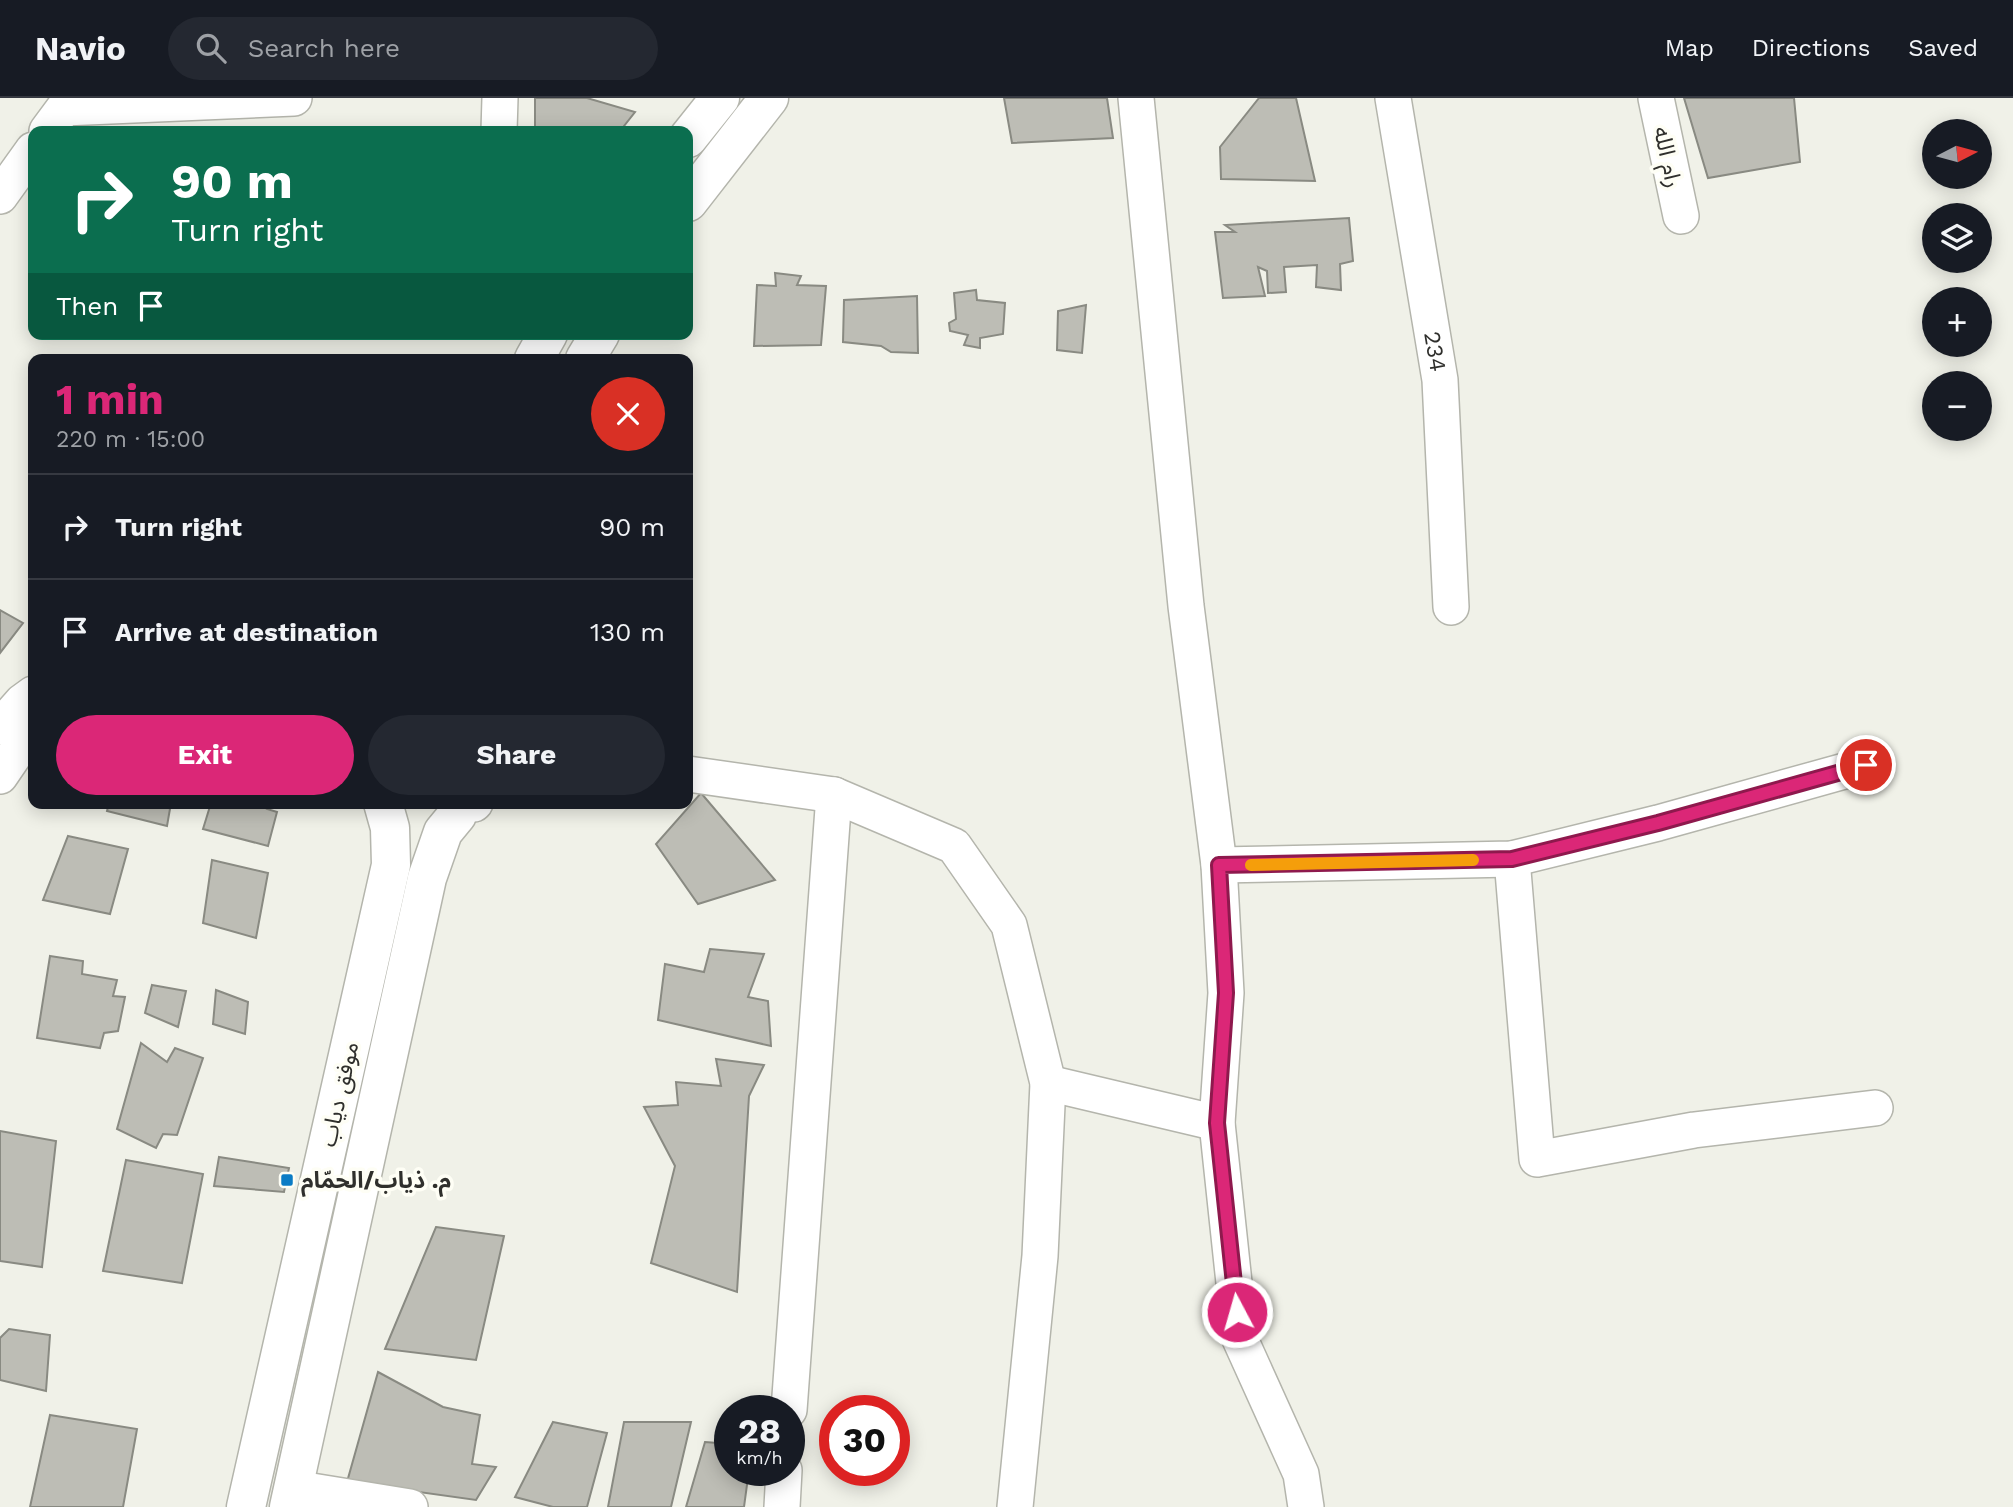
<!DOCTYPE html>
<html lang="en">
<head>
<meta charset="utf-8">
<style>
  body { margin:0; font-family:"Work Sans","Noto Sans Arabic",sans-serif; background:#242831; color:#f1f3f6; height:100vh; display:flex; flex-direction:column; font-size:26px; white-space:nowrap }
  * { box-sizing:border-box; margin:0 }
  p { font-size:23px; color:#9ea1a6 }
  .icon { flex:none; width:38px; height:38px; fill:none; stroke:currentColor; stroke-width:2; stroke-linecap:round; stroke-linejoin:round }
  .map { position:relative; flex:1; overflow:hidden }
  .sheet { position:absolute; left:28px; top:256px; width:665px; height:455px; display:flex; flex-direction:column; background:#171b24; border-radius:14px; box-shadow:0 4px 18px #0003 }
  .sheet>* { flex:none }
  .banner { position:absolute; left:28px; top:28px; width:665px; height:214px; border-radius:14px; box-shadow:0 4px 18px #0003; background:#0b6e4f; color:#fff; overflow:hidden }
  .needle { width:46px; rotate:84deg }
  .buttons { position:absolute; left:1922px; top:21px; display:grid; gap:14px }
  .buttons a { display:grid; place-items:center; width:70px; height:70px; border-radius:50%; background:#171b24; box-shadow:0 4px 18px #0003; font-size:35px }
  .speed { position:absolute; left:714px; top:1297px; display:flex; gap:14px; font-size:35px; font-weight:700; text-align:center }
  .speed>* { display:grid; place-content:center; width:91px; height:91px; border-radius:50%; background:#171b24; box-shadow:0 4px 18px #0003; line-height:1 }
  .speed small { font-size:18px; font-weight:400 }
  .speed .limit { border:10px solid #d22; background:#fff; color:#111 }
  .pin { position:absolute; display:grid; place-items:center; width:60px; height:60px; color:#fff; margin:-30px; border:4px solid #fff; border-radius:50%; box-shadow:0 2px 7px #0007 }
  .me { position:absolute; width:77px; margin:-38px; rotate:354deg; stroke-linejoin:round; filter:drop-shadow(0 0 5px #0008) }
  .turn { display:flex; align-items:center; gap:24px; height:147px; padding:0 28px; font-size:32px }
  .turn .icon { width:91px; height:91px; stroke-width:2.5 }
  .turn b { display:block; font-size:49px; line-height:60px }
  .then { display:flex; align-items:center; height:66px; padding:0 28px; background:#0003; gap:14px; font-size:26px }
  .round { display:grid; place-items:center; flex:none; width:74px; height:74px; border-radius:37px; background:#242831 }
  .summary { display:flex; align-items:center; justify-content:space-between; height:119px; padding:0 28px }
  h1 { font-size:42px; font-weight:700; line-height:52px; color:#db2777 }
  .cta { display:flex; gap:14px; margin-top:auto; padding:14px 28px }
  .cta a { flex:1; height:80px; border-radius:42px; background:#db2777; color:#fff; font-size:28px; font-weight:700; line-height:80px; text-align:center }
  .cta a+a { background:#242831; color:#f1f3f6 }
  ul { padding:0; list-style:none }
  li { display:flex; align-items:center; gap:21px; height:105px; padding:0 28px; border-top:2px solid #363941 }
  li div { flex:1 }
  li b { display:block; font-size:26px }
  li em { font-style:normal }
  header { display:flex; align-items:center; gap:42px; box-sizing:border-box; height:98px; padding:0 35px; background:#171b24; border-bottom:2px solid #363941 }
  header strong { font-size:33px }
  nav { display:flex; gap:38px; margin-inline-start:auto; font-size:24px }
  .search { width:490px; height:63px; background:#242831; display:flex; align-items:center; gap:18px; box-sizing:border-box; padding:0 24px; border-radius:38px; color:#9ea1a6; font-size:26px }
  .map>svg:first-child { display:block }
  .building { fill:#bdbdb5; stroke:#898a82; stroke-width:2 }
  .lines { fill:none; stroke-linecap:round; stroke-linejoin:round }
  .street-casing { stroke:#b4b5ac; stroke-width:38 }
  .secondary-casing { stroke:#b4b5ac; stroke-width:41 }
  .street { stroke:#fff; stroke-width:35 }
  .secondary { stroke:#fff; stroke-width:38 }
  .route-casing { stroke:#8e194d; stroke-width:18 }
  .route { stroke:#db2777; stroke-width:12 }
  .slow { stroke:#f59e0b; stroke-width:12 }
  .poi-dot { fill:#0b7cc5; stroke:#fefef5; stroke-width:2.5 }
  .labels { text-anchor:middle; stroke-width:7; stroke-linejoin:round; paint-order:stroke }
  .street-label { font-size:23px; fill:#2f2f2c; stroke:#fefef5 }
  .poi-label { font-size:23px; font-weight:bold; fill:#2f2f2c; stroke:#fefef5; text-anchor:start }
</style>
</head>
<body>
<header>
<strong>Navio</strong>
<div class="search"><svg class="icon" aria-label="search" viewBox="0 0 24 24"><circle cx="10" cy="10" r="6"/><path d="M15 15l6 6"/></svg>Search here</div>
<nav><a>Map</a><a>Directions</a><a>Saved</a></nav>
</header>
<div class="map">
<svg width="2013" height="1409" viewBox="0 0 2013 1409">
  <rect width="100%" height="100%" fill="#f0f1e8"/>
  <g class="building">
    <polygon points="535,0 587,0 635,14 620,33 535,33"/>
    <polygon points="1004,0 1107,0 1113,40 1012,45"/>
    <polygon points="1259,0 1296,0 1315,83 1221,81 1220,49"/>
    <polygon points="1684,0 1794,0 1800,64 1708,80"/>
    <polygon points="1349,120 1353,163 1340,166 1341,192 1316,189 1317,167 1284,169 1286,194 1268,195 1267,173 1258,169 1265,198 1223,200 1215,134 1235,134 1225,127"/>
    <polygon points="775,175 801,178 797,187 826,188 821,247 754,248 757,187 776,188"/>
    <polygon points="976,192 977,202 1005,205 1003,236 980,240 980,250 964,247 968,237 950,233 949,225 956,221 954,195"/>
    <polygon points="917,198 918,255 891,254 881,248 843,244 844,202"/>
    <polygon points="1086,207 1082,255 1057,252 1058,213"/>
    <polygon points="0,512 23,525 0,555"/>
    <polygon points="701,695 775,782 698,806 656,746"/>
    <polygon points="109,705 171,705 167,728 107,713"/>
    <polygon points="211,705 270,705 267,711 277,714 268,748 203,731"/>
    <polygon points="68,738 128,751 110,816 43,802"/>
    <polygon points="212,762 268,775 256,840 203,825"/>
    <polygon points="710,851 764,856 748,899 768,903 771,948 658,922 665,866 704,874"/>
    <polygon points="50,858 83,863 82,876 117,882 113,898 125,899 118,933 104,935 100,950 37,940"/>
    <polygon points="152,887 186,893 178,929 145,915"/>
    <polygon points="216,892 248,904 245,936 213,926"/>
    <polygon points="141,945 167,964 175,950 203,960 177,1037 163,1036 156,1050 117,1031"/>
    <polygon points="716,961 764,967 749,998 737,1194 651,1165 675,1068 644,1009 678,1007 676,984 721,988"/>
    <polygon points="0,1033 56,1043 42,1169 0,1163"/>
    <polygon points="219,1059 289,1070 284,1094 214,1088"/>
    <polygon points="126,1062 203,1076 182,1185 103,1173"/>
    <polygon points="436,1129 504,1138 476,1262 385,1251"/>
    <polygon points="9,1231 50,1237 46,1293 0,1282 0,1240"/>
    <polygon points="378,1274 443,1309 480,1317 472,1366 496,1369 476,1402 347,1384"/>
    <polygon points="50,1317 137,1331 123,1409 30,1409"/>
    <polygon points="553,1324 607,1335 587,1409 553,1409 515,1399"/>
    <polygon points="624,1324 691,1324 671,1409 608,1409"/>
    <polygon points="705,1344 730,1346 730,1372 749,1372 744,1409 686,1409"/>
  </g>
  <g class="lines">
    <g class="street-casing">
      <g id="street">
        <polyline points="1136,0 1186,508 1219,767 1226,895 1217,1025 1240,1241 1301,1376 1306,1409"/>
        <path id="s1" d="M1393,0L1440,282L1451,509"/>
        <polyline points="1656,0 1681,118"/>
        <polyline points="47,33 64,10 294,0"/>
        <polyline points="499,33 500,0"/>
        <polyline points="0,98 33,52"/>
        <polyline points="0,629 22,604 33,596"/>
        <polyline points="688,676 834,697 954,748 1009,827 1048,985 1040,1158 1015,1409"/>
        <polyline points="0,678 15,656 33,636"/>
        <polyline points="474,706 475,705"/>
        <polyline points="1512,761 1537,1061 1694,1032 1875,1010"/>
        <polyline points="1219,767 1512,761 1658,725 1866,667"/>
        <polyline points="1048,985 1217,1025"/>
        <polyline points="789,1312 834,697"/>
        <polyline points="293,1390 410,1409"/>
        <polyline points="782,1409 784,1372"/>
      </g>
    </g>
    <g class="secondary-casing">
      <g id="secondary">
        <polyline points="688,40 720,0"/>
        <polyline points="688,104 769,0"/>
        <polyline points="534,261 548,236"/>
        <polyline points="585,261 600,236"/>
        <polyline points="246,1409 391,767 390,730 383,705"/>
        <polyline points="289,1409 427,780 443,734 457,717"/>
      </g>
    </g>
    <use href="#street" class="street"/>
    <use href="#secondary" class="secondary"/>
  </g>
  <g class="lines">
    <g class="route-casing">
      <polyline id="route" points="1237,1214 1217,1025 1226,895 1219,767 1512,761 1658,725 1866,667"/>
    </g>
    <use href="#route" class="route"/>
    <polyline class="slow" points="1251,767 1473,762"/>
  </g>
  <rect class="poi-dot" x="280" y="1075" width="14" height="14" rx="3.5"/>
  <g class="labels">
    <g class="street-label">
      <text transform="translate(1668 59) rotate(78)" y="8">رام الله</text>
      <text dy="8" stroke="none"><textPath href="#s1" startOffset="257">234</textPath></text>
      <text transform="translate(339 996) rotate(-77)" y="8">موفق دياب</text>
    </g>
    <g class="poi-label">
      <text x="301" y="1090">م. ذياب/الحمّام</text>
    </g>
  </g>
</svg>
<div class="buttons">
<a><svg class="needle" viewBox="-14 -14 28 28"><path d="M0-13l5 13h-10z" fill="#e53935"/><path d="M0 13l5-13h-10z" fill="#9ea1a6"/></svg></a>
<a><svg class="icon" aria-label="layers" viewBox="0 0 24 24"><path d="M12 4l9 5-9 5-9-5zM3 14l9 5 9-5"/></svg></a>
<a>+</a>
<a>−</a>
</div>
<div class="speed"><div>28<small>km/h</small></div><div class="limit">30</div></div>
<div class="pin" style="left:1866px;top:667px;background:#d93025"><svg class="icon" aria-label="arrive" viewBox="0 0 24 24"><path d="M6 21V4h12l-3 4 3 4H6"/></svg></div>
<svg class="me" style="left:1237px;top:1214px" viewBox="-20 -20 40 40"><circle r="17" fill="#db2777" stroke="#fff" stroke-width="3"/><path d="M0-11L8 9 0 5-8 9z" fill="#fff"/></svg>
<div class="banner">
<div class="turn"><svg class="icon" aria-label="right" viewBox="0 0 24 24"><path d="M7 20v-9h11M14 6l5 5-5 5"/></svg><div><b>90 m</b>Turn right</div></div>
<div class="then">Then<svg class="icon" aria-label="arrive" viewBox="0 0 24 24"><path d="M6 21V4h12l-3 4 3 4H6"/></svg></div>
</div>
<section class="sheet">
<div class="summary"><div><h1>1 min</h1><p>220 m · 15:00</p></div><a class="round" style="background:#d93025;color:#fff"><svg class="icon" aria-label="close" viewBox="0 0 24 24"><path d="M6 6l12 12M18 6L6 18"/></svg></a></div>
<ul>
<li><svg class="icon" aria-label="right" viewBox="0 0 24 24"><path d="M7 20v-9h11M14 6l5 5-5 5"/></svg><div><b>Turn right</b></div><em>90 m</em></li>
<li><svg class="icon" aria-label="arrive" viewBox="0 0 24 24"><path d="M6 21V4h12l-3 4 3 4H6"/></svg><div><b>Arrive at destination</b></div><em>130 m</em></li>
</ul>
<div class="cta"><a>Exit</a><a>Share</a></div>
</section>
</div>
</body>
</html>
